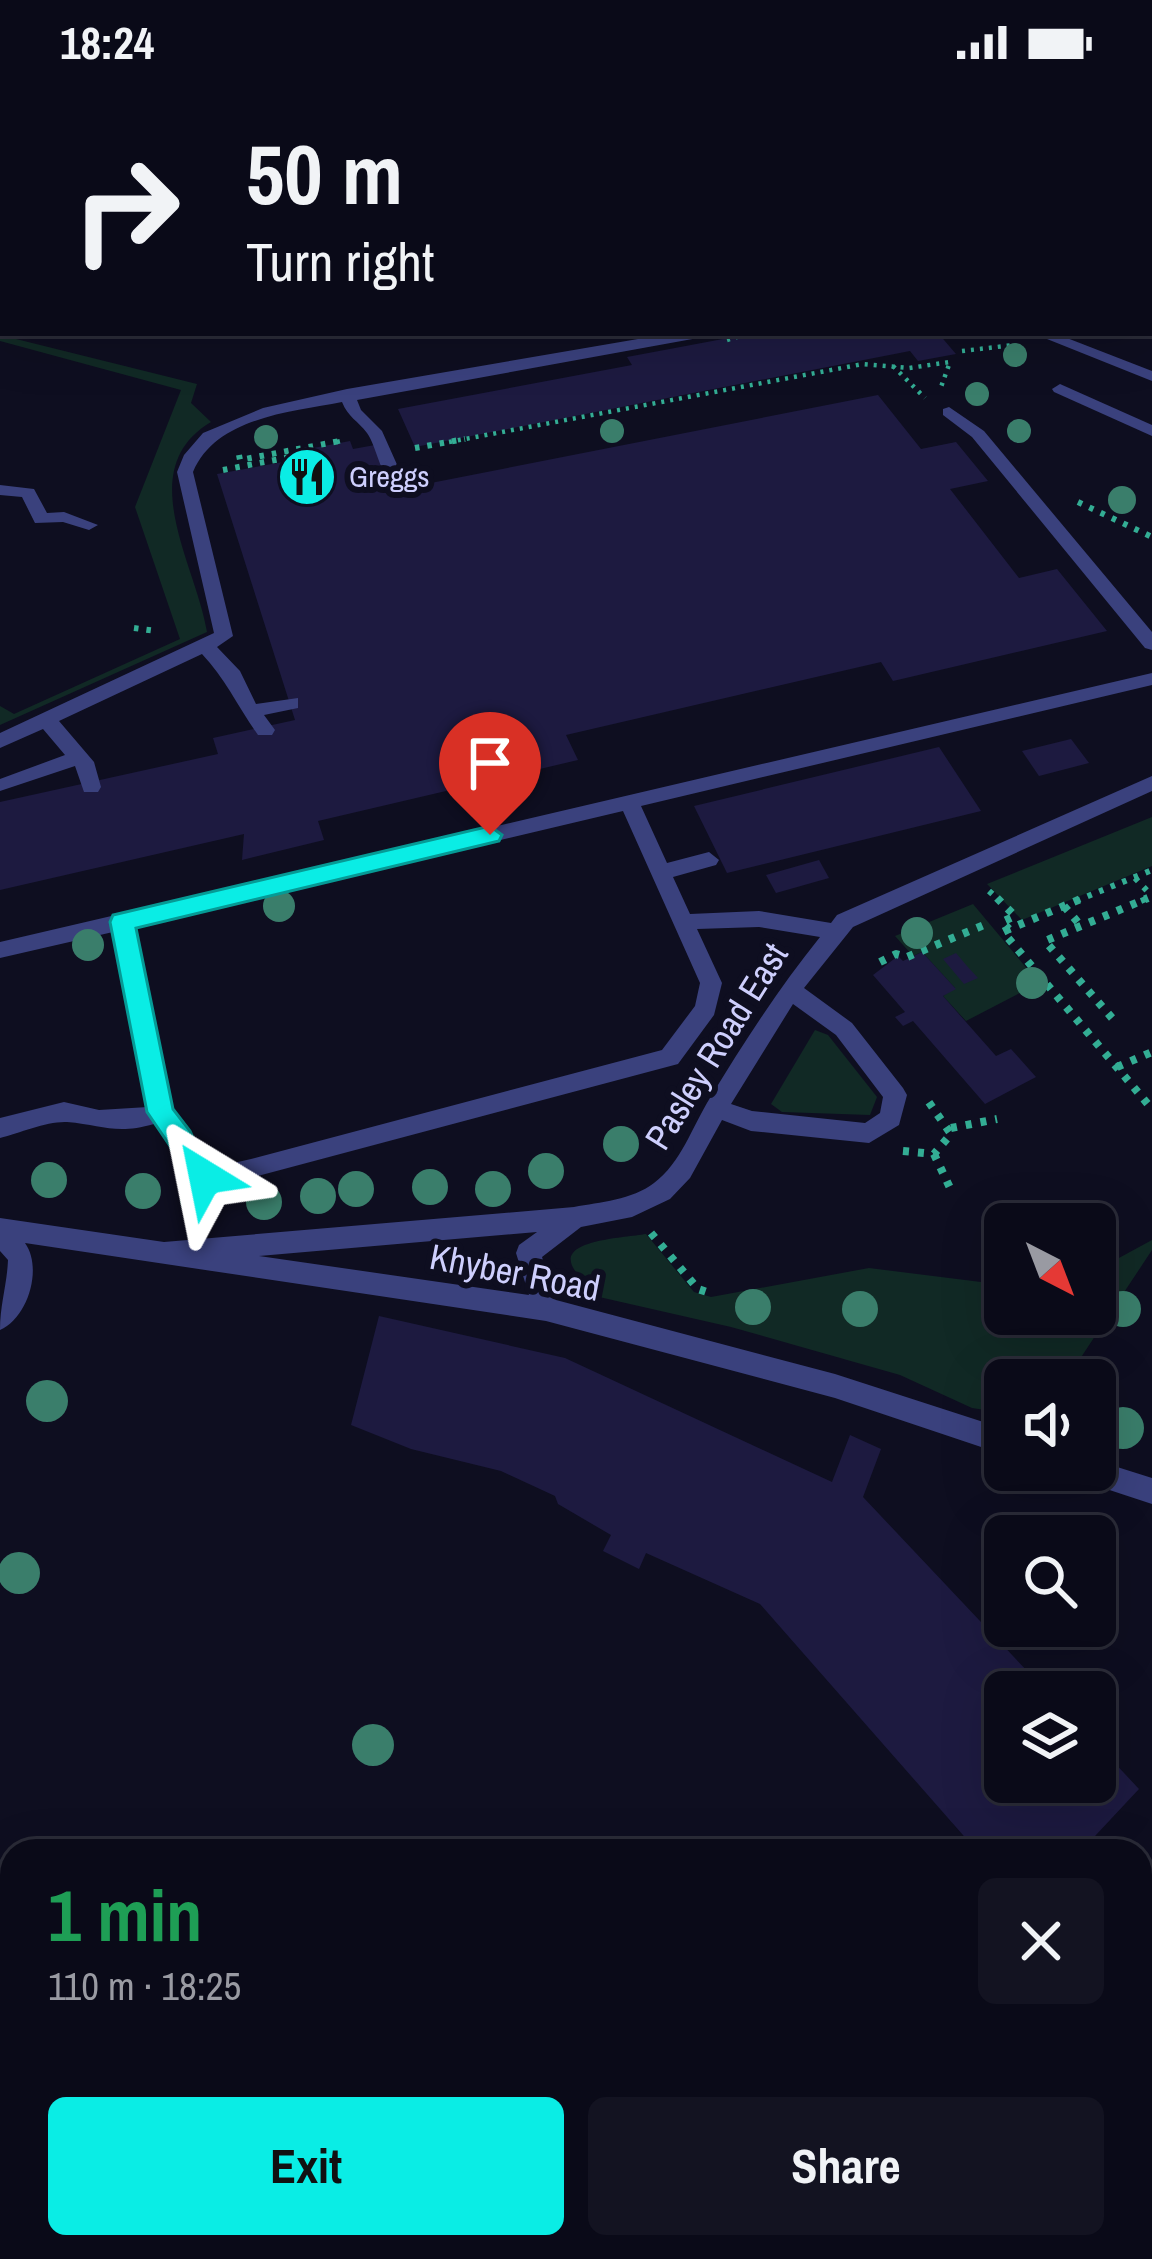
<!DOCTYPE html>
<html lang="en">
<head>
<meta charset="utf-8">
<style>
  body { margin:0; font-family:"Archivo Narrow",sans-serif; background:#131321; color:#f1f3f6; height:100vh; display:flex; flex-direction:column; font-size:45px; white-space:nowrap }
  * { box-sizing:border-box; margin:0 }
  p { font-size:39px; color:#999aa2 }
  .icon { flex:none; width:66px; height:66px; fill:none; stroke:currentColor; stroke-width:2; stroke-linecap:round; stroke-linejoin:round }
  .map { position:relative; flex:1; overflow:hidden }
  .panel { position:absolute; left:0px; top:1755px; width:1152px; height:420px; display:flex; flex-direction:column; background:#0a0a18; border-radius:36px 36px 0 0; box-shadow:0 12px 48px #0002,0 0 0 3px #2a2b37 }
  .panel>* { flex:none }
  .hud { position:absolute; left:0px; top:0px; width:1152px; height:252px; box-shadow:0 12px 48px #0002,0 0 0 3px #2a2b37; background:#0a0a18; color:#f1f3f6; overflow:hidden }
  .needle { width:78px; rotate:138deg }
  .buttons { position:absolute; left:984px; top:1119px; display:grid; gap:24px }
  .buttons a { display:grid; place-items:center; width:132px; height:132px; border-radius:18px; background:#0a0a18; box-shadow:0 12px 48px #0002,0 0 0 3px #2a2b37; font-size:60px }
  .pin { position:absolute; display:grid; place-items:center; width:102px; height:102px; color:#fff; margin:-123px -51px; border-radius:50% 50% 50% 0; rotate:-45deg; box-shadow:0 0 12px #0007 }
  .pin .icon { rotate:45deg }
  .me { position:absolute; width:132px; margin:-66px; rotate:325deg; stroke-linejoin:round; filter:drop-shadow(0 0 9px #0008) }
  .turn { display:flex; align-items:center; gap:42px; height:252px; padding:0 48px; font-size:54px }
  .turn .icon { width:156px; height:156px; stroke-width:2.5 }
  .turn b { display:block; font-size:84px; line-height:102px }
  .round { display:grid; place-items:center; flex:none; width:126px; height:126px; border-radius:18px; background:#131321 }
  .headline { display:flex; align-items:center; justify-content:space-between; height:204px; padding:0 48px }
  h1 { font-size:72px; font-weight:700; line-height:90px; color:#1e9e55 }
  .cta { display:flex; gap:24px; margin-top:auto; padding:24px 48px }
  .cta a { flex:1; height:138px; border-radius:18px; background:#0aede5; color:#111; font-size:48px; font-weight:700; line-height:138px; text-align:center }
  .cta a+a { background:#131321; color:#f1f3f6 }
  .status { display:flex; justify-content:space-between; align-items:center; height:84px; padding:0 60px; background:#0a0a18; direction:ltr }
  .status svg { height:33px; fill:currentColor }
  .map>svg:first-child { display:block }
  .green { fill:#112925 }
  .building { fill:#1d1a40 }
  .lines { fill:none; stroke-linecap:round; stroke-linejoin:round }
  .path-far2 { stroke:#33ad94; stroke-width:4.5; stroke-dasharray:3 6; stroke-linecap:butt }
  .path-far1 { stroke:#33ad94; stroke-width:6; stroke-dasharray:4.5 8; stroke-linecap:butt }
  .path { stroke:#33ad94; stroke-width:8; stroke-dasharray:6 9; stroke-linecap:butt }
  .service { fill:#3a417d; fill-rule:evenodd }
  .tree { fill:#3a7e6b }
  .route { fill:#0aede5; stroke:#069a95; stroke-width:3 }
  .labels { text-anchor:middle; stroke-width:12; stroke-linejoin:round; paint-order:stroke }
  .far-poi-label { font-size:30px; fill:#cecffd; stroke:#0e0e20; text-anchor:start }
  .street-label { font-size:36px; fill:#cecffd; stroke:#0e0e20 }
</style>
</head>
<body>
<div class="status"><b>18:24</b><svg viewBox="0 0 49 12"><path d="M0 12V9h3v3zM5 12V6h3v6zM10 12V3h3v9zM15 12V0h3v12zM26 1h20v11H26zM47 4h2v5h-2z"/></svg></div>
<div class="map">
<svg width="1152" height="2175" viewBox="0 0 1152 2175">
  <rect width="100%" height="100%" fill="#0e0e20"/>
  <g class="green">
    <path d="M0,251L197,300L191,319L211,338C132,385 196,480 207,548L0,641V622L14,630L180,555L135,423L181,306L0,257Z"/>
    <polygon points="1152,733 1152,782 1022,836 987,800"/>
    <polygon points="973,820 1039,899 966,937 943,912 955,904 922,868 913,872 895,852"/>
    <polygon points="815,946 828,951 877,1013 870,1031 782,1028 771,1020"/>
    <path d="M646,1150L694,1208L711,1213L869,1184L1005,1201V1230H1095V1187L1152,1156V1166L1066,1296H1005V1329L972,1324L900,1291L731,1243L586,1210L589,1201C535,1157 615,1155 646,1150Z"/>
  </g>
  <g class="building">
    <polygon points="755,249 938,249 956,270 918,277 910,267 415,363 398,325 632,281 627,273"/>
    <polygon points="878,311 921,365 956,358 988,397 950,405 1019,494 1057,485 1107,547 893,597 881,578 566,651 578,676 318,737 324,756 242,776 244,750 0,806 0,718 218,670 213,654 295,636 217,390 311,373 308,365 350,357 353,365 375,361 395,406"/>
    <polygon points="1071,655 1089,679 1039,692 1022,667"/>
    <polygon points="939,663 981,727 727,789 694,722"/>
    <polygon points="819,776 829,794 776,809 766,791"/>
    <polygon points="922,868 956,905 943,912 996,972 1011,965 1036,993 985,1020 913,937 903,942 895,933 905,928 873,891 898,872 903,877"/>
    <polygon points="956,869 967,882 978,894 964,900 943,875"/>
    <polygon points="379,1232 565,1274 832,1398 850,1351 881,1365 863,1413 1047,1608 1005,1608 1005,1698 1095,1698 1095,1658 1139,1705 1081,1767 977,1767 760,1520 646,1469 639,1485 603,1467 611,1451 558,1420 555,1412 501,1387 411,1365 351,1341"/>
  </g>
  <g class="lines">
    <g class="path-far2">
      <polyline points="956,3 975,0"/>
      <polyline points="1060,3 1080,0"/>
      <polyline points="752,252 766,249"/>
      <polyline points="727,256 750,249"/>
      <polyline points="962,267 1014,261"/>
      <polyline points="893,282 925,314"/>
      <polyline points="337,358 345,356"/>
      <polyline points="449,358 863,280 909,284 950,278 941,303"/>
    </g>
    <g class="path-far1">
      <polyline points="415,364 465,355"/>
      <polyline points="239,371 240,376 345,356"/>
      <polyline points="223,386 306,370 304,364"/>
      <polyline points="1078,418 1152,453"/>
      <polyline points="134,544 156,547"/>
      <polyline points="1135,794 1152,812"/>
      <polyline points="989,807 1000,817"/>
      <polyline points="1076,817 1152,786"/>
      <polyline points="1141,817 1151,813"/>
    </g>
    <g class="path">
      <polyline points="997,814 1015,832 1002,838 1009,845 1083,814"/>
      <polyline points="1064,822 1081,842"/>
      <polyline points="1009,845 1003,848 1152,1025"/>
      <polyline points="880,878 896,870 907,873 984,841"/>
      <polyline points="1112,934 1045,857 1148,814"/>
      <polyline points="1117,983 1152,968"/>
      <polyline points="951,1044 997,1035"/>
      <polyline points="903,1067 934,1070 951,1050 928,1017"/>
      <polyline points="934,1070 951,1106"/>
      <polyline points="651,1149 698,1205 707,1208"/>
    </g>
    <g class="service">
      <polygon points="247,0 259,0 261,3 249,3"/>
      <polygon points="320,0 332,0 334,3 322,3"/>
      <polygon points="414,0 426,0 428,3 416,3"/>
      <polygon points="618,0 630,0 632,3 620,3"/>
      <polygon points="730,0 743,0 745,3 732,3"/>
      <polygon points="852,0 865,0 867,3 854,3"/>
      <rect x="0" y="75" width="3" height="8"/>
      <polygon points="1149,216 1152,216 1149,227"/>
      <path d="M673,249H706L698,254L357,316L361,326L382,347L403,394L395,399C378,389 378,365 367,349C358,337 348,333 342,318C291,328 216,333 193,388L233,552L217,563L240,587L256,620L298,614V624L264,631L275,646L272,651H258C238,623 225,594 202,570L59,637L94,678L101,703L98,708H84L75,682L0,707V695L65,671L43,645L0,664V649L214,549L177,388L184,371L203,349L263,324L347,305Z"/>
      <polygon points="1032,249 1054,249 1152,287 1152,297"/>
      <polygon points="1060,300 1152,341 1152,352 1054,308 1052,305"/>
      <polygon points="949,323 984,347 1152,548 1152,566 1145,564 972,353 943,331 943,325"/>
      <polygon points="0,401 34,405 47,429 64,428 98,441 89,446 63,438 35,439 22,413 0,411"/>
      <path d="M1152,589V601L641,722L667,779L709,768L719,776L716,781L673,793L690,830L759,827L831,839L837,831L1152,692V707L853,843L804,904L852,939L903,1004L907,1011L899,1041L869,1059L751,1047L722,1036L690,1094L670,1115L632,1133L581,1143L542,1173L556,1216L835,1290L1005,1345V1371L835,1314L546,1237L25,1159C43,1184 28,1234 0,1246C0,1220 7,1201 8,1176L0,1167V1134L164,1158L574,1123C600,1118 632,1116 654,1099C681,1079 692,1043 710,1014C744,958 779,904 820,853L759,843L697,845L722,899L714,931L678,980L216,1103L186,1095L171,1061L154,1040C116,1051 102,1041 67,1038C47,1037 20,1049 0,1054V1034L64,1018L99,1026L148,1023L113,848L0,874V858ZM623,727L700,899L695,922L662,966L251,1075L216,1083L203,1080L189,1048L173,1029L134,843ZM793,920L836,951L883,1013L880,1029L865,1039L752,1027L731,1020ZM537,1148L519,1161L516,1169L529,1211L259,1172Z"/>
      <polygon points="1095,1376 1152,1394 1152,1420 1076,1395 1072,1386 1095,1386"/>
      <polygon points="1152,1797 1152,1841 1140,1847 1140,1803"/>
      <polygon points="887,2163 926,2163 921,2175 882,2175"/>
    </g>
  </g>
  <g class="tree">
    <circle cx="1015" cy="271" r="12"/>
    <circle cx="977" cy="310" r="12"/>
    <circle cx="612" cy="347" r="12"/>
    <circle cx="1019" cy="347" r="12"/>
    <circle cx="266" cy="353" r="12"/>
    <circle cx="1122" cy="416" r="14"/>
    <circle cx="279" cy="822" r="16"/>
    <circle cx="917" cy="849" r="16"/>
    <circle cx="88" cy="861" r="16"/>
    <circle cx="1032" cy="899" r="16"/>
    <circle cx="621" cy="1060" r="18"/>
    <circle cx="546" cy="1087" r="18"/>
    <circle cx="49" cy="1096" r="18"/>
    <circle cx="430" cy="1103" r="18"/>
    <circle cx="356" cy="1105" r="18"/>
    <circle cx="493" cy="1105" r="18"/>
    <circle cx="143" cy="1107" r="18"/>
    <circle cx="318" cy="1112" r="18"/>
    <circle cx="198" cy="1115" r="18"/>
    <circle cx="264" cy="1118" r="18"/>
    <circle cx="753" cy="1223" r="18"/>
    <circle cx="860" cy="1225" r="18"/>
    <circle cx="1123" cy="1225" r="18"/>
    <circle cx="47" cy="1317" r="21"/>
    <circle cx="1123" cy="1344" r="21"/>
    <circle cx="19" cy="1489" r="21"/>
    <circle cx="373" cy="1661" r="21"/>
  </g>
  <polygon class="route" points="490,742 502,751 499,757 136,844 173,1025 190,1047 205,1080 219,1093 215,1101 205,1104 185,1096 170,1062 147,1028 110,838 113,831"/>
  <defs>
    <g id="restaurant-disc" transform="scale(3)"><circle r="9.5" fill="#0aede5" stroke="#0e0e20"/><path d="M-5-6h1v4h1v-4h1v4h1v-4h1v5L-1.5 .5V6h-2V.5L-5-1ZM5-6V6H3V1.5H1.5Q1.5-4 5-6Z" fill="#111"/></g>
  </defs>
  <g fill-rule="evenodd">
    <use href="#restaurant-disc" x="307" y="393"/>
  </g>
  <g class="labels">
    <g class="far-poi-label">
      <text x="349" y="403">Greggs</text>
    </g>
    <g class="street-label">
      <text transform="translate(716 962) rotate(-58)" y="13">Pasley Road East</text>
      <text transform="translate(515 1188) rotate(11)" y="13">Khyber Road</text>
    </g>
  </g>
</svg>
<div class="buttons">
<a><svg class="needle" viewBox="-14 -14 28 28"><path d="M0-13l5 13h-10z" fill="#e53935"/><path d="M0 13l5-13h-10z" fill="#999aa2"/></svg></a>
<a><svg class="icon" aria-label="sound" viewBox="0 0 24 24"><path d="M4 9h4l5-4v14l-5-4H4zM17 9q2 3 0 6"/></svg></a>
<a><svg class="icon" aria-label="search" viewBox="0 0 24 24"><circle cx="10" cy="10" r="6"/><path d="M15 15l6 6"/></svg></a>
<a><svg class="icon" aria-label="layers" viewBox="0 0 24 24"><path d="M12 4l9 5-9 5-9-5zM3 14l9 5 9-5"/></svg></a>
</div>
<div class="pin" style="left:490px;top:751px;background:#d93025"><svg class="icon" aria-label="arrive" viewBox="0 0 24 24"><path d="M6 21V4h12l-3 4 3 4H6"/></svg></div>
<svg class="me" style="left:205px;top:1093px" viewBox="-20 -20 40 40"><path d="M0-17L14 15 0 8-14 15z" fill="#0aede5" stroke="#fff" stroke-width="4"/></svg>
<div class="hud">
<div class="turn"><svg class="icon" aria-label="right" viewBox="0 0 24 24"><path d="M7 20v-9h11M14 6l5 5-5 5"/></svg><div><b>50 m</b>Turn right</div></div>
</div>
<section class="panel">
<div class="headline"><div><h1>1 min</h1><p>110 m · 18:25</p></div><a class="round"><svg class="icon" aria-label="close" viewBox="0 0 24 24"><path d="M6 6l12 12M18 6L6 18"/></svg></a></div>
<div class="cta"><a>Exit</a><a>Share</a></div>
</section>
</div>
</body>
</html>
